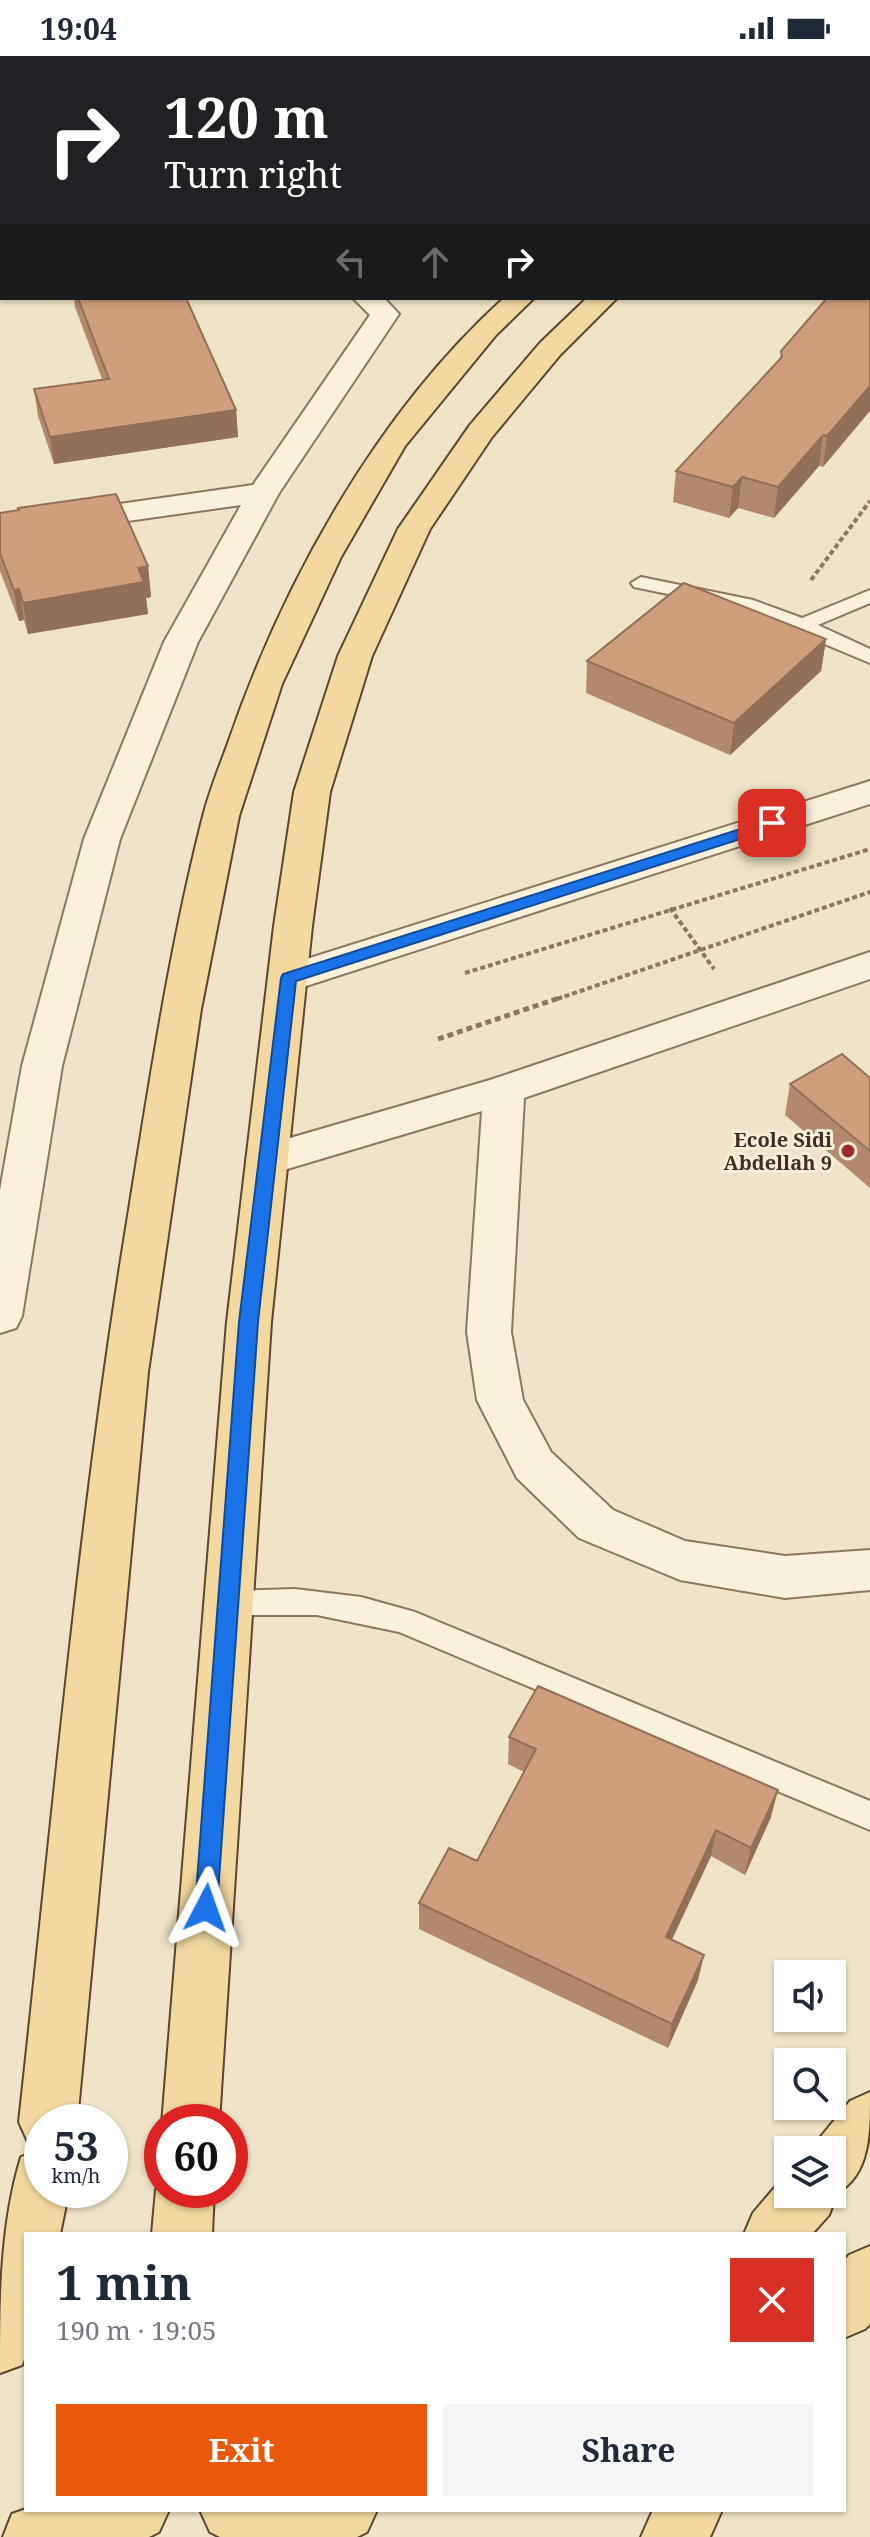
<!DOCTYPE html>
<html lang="en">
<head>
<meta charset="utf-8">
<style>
  body { margin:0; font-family:"Noto Serif",serif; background:#f6f6f7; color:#1f2937; height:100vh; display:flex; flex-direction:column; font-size:30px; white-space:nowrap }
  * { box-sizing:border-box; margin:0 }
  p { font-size:26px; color:#747a83 }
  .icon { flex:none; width:44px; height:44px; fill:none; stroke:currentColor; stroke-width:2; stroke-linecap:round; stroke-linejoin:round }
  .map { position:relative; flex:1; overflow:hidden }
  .sheet { position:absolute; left:24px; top:2176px; width:822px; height:280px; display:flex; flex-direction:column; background:#fff; border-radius:0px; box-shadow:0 2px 6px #0004 }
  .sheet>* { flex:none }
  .hud { position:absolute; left:0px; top:0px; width:870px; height:244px; box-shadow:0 2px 6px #0004; background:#202124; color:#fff; overflow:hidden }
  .fabs { position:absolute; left:774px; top:1904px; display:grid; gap:16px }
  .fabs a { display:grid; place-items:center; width:72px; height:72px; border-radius:0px; background:#fff; box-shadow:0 2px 6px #0004; font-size:40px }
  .speed { position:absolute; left:24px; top:2048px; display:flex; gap:16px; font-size:40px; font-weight:700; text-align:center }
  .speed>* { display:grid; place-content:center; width:104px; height:104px; border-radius:50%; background:#fff; box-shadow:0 2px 6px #0004; line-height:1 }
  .speed small { font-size:20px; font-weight:400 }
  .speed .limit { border:12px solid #d22; background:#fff; color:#111 }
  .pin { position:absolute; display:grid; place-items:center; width:68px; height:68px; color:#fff; margin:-34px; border-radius:16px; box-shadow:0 4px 12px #0006 }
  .me { position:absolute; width:88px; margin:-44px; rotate:4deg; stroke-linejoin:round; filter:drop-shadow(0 0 6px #0008) }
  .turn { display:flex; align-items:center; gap:28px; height:168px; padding:0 32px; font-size:36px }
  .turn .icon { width:104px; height:104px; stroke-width:2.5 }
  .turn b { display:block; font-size:56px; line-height:68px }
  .lanes { display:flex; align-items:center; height:76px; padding:0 32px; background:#0003; justify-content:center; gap:40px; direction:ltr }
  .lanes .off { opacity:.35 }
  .round { display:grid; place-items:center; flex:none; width:84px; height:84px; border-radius:0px; background:#f6f6f7 }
  .headline { display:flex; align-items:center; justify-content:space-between; height:136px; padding:0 32px }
  h1 { font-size:48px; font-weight:700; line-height:60px }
  .action { display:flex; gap:16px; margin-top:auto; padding:16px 32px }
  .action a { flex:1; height:92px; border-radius:0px; background:#ea580c; color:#fff; font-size:32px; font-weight:700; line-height:92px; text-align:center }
  .action a+a { background:#f6f6f7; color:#1f2937 }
  .status { display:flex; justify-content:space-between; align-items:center; height:56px; padding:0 40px; background:#fff; direction:ltr }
  .status svg { height:22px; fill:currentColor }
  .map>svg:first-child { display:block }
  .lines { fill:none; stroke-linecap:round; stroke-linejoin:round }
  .service-casing { stroke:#8d765c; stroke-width:4 }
  .minor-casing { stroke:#8d765c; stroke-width:4 }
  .tertiary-casing { stroke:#8d765c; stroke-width:4 }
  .primary-casing { stroke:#5b4430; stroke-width:4 }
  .path-far1 { stroke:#8d765c; stroke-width:4; stroke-dasharray:5 3; stroke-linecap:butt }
  .path { stroke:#8d765c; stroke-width:5; stroke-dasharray:6 4; stroke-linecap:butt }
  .service { fill:#faf1dc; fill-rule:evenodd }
  .minor { fill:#faf1dc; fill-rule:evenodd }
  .tertiary { fill:#faf1dc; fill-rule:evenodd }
  .primary { fill:#f3d9a0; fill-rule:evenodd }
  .wall { fill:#b2896c }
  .shaded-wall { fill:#916f58 }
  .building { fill:#cf9f7d; stroke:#916f58; stroke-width:2 }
  .route { fill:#1a73e8; stroke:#114b97; stroke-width:2 }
  .poi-dot { fill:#9e2a2b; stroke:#f7eed8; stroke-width:3 }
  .labels { text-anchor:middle; stroke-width:6; stroke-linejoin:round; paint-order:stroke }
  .poi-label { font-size:20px; font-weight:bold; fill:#3d2e20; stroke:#f7eed8; text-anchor:end }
</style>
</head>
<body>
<div class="status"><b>19:04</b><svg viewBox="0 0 49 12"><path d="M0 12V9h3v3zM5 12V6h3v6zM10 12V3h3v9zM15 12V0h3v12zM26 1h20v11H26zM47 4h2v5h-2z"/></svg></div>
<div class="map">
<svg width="870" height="2481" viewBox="0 0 870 2481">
  <rect width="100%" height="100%" fill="#f0e4c8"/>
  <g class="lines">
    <g class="service-casing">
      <g id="service">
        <polygon points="23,0 41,0 42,2 24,2"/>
        <polygon points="641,521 753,544 802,562 870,534 870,547 818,569 870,593 870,607 741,553 634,531 631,527"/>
        <polygon points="295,1533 361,1541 415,1556 870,1745 870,1774 399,1576 317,1559 228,1559 218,1556 214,1547 218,1538 228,1535"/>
      </g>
    </g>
    <g class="minor-casing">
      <g id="minor">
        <polygon points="81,0 109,0 80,2"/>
        <rect x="0" y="180" width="2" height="17"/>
        <polygon points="353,242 384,242 399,258 279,437 198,586 120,783 62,1010 22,1260 16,1272 0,1277 0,1134 22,1010 84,783 164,586 241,449 0,483 0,465 253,429 370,259"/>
        <polygon points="870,725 870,748 303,931 289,935 275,931 270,922 275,913"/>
        <polygon points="870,896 870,923 524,1042 511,1276 523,1344 551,1396 613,1454 685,1485 785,1500 870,1494 870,1534 785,1542 680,1524 579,1482 517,1422 477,1344 467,1276 482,1055 267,1119 252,1115 246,1104 252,1093 490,1024"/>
      </g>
    </g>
    <g class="tertiary-casing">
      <polygon id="tertiary" points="419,0 448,0 449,2 420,2"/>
    </g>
    <g class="primary-casing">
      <g id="primary">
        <polygon points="857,0 870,0 870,9 868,2 856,2"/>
        <path d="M504,242H534L496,279L405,390L341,501L282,628L239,760L201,953L148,1316L77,2066H42V2092L28,2086L19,2066C52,1768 78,1468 126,1172C148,1036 168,898 202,764C208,739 218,714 227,690C282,528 376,358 504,242Z"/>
        <polygon points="587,242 617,242 560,299 492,381 430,473 372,600 330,736 312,870 271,1266 219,2066 162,2068 227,1266 274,870 294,736 338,600 398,473 470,369 540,287"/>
        <path d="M870,2036C870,2079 870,2118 837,2137L829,2159L812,2178H744L753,2157L787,2117L788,2138H832V2094H810L850,2045Z"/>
        <path d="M42,2093V2134H69L60,2178H26V2298L22,2309L0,2317C0,2244 0,2170 21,2101Z"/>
        <polygon points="162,2119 162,2134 214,2134 212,2178 152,2178 156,2134"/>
        <polygon points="870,2190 870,2268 865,2273 844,2282 844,2205 849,2199"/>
        <polygon points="26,2453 26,2454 169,2454 159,2476 149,2481 3,2481 12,2458"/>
        <polygon points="200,2454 377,2454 367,2476 357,2481 220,2481 210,2476"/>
        <polygon points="653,2454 722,2454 710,2481 641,2481"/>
      </g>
    </g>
    <g class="path-far1">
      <polyline points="811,524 870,445"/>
      <polyline points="670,852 714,913"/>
      <polyline points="465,917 870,793"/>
      <polyline points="557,943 870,836"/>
    </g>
    <polyline class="path" points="438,983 562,941"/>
    <use href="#service" class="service"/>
    <use href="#minor" class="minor"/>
    <use href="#tertiary" class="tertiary"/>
    <use href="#primary" class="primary"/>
  </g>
  <g class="wall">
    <polygon points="2,46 2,101 0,100 0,47"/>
    <polygon points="870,192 823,411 819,410 774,462 738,452 729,462 673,446 676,415 780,302 781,295"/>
    <polygon points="74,242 186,242 236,354 238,381 54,408 38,360 34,333 102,323 75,251"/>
    <polygon points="0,457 148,510 151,541 146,542 148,558 28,578 24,564 19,565 0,515"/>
    <polygon points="826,583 821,615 730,699 586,637 587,605"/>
    <polygon points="870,1022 870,1132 785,1059 790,1028"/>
    <polygon points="509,1681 771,1761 745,1819 711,1800 672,1884 698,1924 668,1992 419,1873 419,1847 477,1805 524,1716 508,1708"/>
  </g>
  <g class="shaded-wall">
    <polygon points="246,0 299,0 294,2 241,2"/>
    <polygon points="870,330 870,355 823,411 827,380"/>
    <polygon points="236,354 238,381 54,408 50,381"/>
    <polygon points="823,379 819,410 774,462 778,431"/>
    <polygon points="742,421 738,452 729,462 733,431"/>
    <polygon points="148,510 151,541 146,542 148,558 28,578 23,547 138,512"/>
    <polygon points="19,533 24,564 19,565 14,534"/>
    <polygon points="826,583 821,615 730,699 734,667"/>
    <polygon points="778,1734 771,1761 745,1819 751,1792"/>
    <polygon points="716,1774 711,1800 661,1906 666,1881"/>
    <polygon points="704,1899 698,1924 668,1992 672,1968"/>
  </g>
  <g class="building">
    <polygon points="120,0 246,0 241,2 115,2"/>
    <polygon points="2,46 2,80 0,80 0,47"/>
    <polygon points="870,192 870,330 827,380 823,379 778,431 742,421 733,431 676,415 782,301 781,295 827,242 868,242 868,195"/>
    <polygon points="78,242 186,242 236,354 50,381 34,333 109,323"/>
    <polygon points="116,438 148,510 138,512 144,526 23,547 19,533 14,534 0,497 0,457 19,454 18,452"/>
    <polygon points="684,527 826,583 734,667 587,605"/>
    <polygon points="842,998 870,1022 870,1095 790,1028"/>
    <polygon points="538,1630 778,1734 751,1792 716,1774 666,1881 704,1899 672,1968 419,1847 449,1792 477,1805 536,1693 509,1681"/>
  </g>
  <polygon class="route" points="772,763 778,764 778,771 296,925 258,1266 217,1852 214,1860 206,1863 198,1860 195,1852 239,1266 281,922 283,918"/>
  <circle class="poi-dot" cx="848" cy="1095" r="8"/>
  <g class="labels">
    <g class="poi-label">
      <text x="832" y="1091">Ecole Sidi<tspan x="832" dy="23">Abdellah 9</tspan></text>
    </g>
  </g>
</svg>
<div class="fabs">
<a><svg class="icon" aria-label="sound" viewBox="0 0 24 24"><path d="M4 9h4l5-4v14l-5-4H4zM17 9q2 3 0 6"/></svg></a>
<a><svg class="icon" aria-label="search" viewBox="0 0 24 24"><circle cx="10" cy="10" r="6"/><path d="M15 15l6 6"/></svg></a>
<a><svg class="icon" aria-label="layers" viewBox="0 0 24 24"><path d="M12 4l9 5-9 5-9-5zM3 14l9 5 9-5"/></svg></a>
</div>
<div class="speed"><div>53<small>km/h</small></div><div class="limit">60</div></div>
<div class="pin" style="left:772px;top:767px;background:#d93025"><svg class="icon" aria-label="arrive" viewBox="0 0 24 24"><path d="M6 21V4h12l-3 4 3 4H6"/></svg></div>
<svg class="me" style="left:206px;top:1852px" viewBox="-20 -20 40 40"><path d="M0-17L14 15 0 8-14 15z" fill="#1a73e8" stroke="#fff" stroke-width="4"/></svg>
<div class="hud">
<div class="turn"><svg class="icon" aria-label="right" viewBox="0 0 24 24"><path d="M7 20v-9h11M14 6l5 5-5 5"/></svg><div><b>120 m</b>Turn right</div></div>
<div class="lanes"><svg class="icon off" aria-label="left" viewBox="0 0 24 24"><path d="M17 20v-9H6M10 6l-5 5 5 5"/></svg><svg class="icon off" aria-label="ahead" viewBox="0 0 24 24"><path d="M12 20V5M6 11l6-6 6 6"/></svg><svg class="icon" aria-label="right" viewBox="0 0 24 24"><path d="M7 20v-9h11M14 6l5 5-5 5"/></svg></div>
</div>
<section class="sheet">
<div class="headline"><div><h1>1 min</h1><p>190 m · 19:05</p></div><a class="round" style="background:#d93025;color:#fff"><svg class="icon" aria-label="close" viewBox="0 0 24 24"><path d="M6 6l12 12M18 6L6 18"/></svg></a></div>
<div class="action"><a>Exit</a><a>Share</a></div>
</section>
</div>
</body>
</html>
